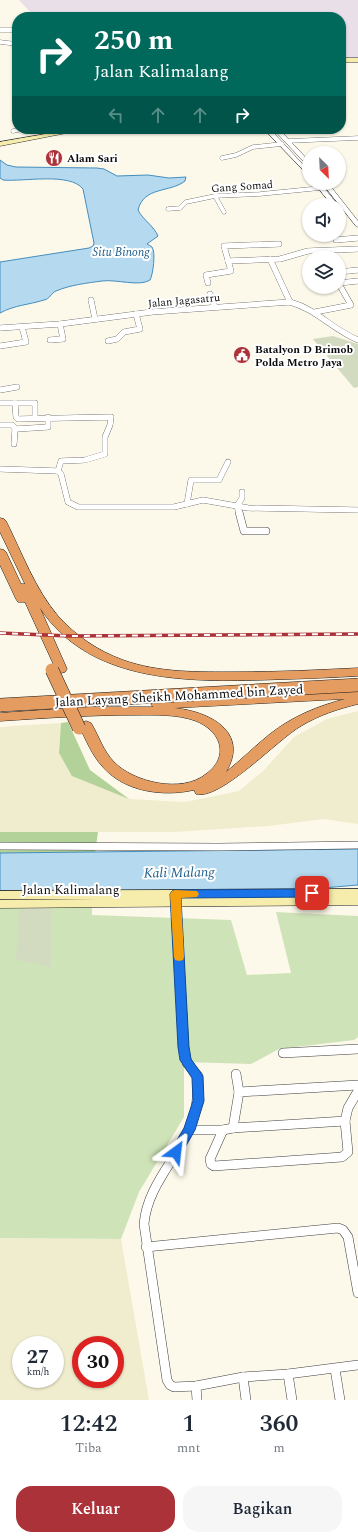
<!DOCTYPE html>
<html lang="id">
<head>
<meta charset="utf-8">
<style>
  body { margin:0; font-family:Spectral,serif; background:#f6f6f7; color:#1f2937; height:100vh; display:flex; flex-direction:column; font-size:15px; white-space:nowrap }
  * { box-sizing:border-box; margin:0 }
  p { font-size:13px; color:#747a83 }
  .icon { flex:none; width:22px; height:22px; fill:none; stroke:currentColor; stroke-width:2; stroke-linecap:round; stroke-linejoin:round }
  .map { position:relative; height:1400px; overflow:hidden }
  .side { display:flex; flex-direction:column; background:#fff; flex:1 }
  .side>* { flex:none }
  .hud { position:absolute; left:12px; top:12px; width:334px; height:122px; border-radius:16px; box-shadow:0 1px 3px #0004; background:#00695c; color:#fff; overflow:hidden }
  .needle { width:26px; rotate:156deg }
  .buttons { position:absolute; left:302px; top:146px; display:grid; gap:8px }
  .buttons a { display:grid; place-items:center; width:44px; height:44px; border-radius:50%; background:#fff; box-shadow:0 1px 3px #0004; font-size:20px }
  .speed { position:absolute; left:12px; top:1336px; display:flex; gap:8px; font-size:20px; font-weight:700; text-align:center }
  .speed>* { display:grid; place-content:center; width:52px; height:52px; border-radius:50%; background:#fff; box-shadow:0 1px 3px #0004; line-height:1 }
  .speed small { font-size:10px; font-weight:400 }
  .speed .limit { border:6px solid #d22; background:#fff; color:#111 }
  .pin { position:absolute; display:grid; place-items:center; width:34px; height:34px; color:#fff; margin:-17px; border-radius:8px; box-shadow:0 2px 6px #0006 }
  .me { position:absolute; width:44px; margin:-22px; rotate:30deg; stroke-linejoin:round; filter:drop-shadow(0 0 3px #0008) }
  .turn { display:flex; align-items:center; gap:14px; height:84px; padding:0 16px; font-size:18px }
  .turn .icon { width:52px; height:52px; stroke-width:2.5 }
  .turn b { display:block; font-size:28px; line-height:34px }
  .lanes { display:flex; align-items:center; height:38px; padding:0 16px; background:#0003; justify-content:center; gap:20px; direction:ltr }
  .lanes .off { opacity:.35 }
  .eta { display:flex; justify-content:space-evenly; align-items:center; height:68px; text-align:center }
  .eta b { font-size:24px; font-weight:600; line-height:28px }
  .action { display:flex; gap:8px; margin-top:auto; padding:8px 16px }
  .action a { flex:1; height:46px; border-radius:16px; background:#ab3239; color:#fff; font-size:16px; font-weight:600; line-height:46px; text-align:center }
  .action a+a { background:#f6f6f7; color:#1f2937 }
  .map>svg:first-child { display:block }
  .industrial { fill:#e8dfe9 }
  .farmland { fill:#f0edce; fill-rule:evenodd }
  .green { fill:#cfe3b8 }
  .forest { fill:#b3d299 }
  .cemetery { fill:#d2dbbf }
  .water { fill:#b5d9ef; stroke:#448ebe }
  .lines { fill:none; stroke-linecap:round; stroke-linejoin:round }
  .minor-far3-casing { stroke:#3e3e3e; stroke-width:4.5 }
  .minor-far2-casing { stroke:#3e3e3e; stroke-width:6 }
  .minor-far1-casing { stroke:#3e3e3e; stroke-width:8 }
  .minor-casing { stroke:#3e3e3e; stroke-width:10 }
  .tertiary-casing { stroke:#3e3e3e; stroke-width:1 }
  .secondary-casing { stroke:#2d2d2d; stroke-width:1 }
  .motorway-casing { stroke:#1c1c1c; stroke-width:1 }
  .minor-far3 { stroke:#fff; stroke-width:4 }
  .minor-far2 { stroke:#fff; stroke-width:5.5 }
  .minor-far1 { stroke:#fff; stroke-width:7 }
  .minor { stroke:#fff; stroke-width:9 }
  .tertiary { fill:#fff; fill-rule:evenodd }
  .secondary { fill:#f6edac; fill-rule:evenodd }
  .motorway { fill:#e49c61; fill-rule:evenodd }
  .rail-casing { stroke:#ab3239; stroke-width:3.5 }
  .rail { stroke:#fff; stroke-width:2; stroke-dasharray:6; stroke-linecap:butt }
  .motorway-bridge-casing { stroke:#1c1c1c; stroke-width:14; stroke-linecap:butt }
  .motorway-bridge { stroke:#e49c61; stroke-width:13 }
  .route { fill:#1a73e8; stroke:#114b97 }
  .slow { fill:#f59e0b }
  .labels { text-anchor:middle; stroke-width:4; stroke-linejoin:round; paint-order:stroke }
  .far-poi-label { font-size:11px; font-weight:bold; fill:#0b0b0b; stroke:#fff; text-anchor:start }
  .far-street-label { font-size:11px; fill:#0b0b0b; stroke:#fff }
  .far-water-label { font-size:12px; font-style:italic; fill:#22608e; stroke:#fff }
  .street-label { font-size:13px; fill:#0b0b0b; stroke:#fff }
  .water-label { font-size:14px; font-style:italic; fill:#22608e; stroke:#fff }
</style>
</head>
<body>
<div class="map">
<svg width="358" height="1400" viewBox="0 0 358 1400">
  <rect width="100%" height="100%" fill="#fdf9ea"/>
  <polygon class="industrial" points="19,0 358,0 358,59 341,59 341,17 35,17"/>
  <g class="farmland">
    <polygon points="358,711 358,824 323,819 269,826 175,832 0,832 0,727 61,723 59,753 129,799 185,802 239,791 263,771 294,737 327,719"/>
    <path d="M0,1238L121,1239L149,1400H0ZM21,1345H55V1379H21ZM81,1345H115V1379H81Z"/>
  </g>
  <polygon class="green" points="51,894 92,895 92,915 231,920 247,975 291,973 276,912 358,916 358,1037 354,1040 279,1049 251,1064 184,1062 184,1117 139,1192 121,1239 0,1238 0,895 20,895 51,967"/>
  <g class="forest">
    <polygon points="68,722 90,770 129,799 72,776 59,753 61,723"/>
    <polygon points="0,832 98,832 95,853 0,853"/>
  </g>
  <g class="cemetery">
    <polygon points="333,336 358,344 358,387 354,388 313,339"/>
    <polygon points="51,894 51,967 16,960 20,895"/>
  </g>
  <g class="water">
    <path d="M0,160L7,165L16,167L97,168L104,169L117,176L148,175L169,178L186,177L185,181C170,193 144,186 138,210C143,220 154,226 158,236L147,244C149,245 151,246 152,247C156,252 153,275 150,280C140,287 116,279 102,281C87,283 70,285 56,291C51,293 50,299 44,300C28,305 15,305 0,313V262L89,248L93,246L94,243L83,189C70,172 23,182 3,180L0,178Z"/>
    <polygon points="358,849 358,885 287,891 0,895 0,853"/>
  </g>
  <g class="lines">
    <g class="minor-far3-casing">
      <g id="minor-far3">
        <polyline points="0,30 12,30"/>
        <polyline points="0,42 17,44"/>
        <polyline points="13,131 23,129"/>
        <polyline points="277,131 288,129"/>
        <polyline points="288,141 358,138"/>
        <polyline points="222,158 236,155 253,147 282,144"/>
        <polyline points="215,196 224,212"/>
        <polyline points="321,203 332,201"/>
        <polyline points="168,209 180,208 186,202 215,196 260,194 321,188"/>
      </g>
    </g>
    <g class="minor-far2-casing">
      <g id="minor-far2">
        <polyline points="336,240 358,238"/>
        <polyline points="270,259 290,302"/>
        <polyline points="228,261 280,259 308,251 358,249"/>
        <polyline points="339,272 358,270"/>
        <polyline points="208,283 206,275 231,271 224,246 279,244"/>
        <polyline points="339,283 358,281"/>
        <polyline points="210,294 215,307"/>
        <polyline points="91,300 95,319"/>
        <polyline points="315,312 351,305 339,284"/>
        <path d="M0,328L60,324L152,312L290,302C316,309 333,330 358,340"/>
        <polyline points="50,340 63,339 60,324"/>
        <polyline points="108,341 117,339 124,332 140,329 136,314"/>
        <polyline points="0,346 26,342 22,327"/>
        <polyline points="0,390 17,387"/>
        <polyline points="0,403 35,403 35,417"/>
        <polyline points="15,403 16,417 18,419 111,417 110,425 105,437 105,454 85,460 61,461 58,471"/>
        <polyline points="0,425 12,425 16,429 48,427 48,417"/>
        <polyline points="14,444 15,429"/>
        <polyline points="0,469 58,471 61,474 68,502 78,507 174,507 203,500 248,508 358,510"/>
        <polyline points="187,504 191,480 219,480 228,462"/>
        <polyline points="239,513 237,506 242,498 242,492"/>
      </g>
    </g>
    <g class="minor-far1-casing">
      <g id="minor-far1">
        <polyline points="239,512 244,531 266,531"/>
        <polyline points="0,846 219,847 358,845"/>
      </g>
    </g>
    <g class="minor-casing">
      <g id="minor">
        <path d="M176,898L184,1047L187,1063L198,1076C198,1095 197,1113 189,1130C174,1162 147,1188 144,1224L167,1380L170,1385L174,1387L196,1386L243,1377L288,1374L358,1365"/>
        <polyline points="283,1053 358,1049"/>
        <polyline points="236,1074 239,1092"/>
        <polyline points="233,1128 345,1121 348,1108 358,1091"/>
        <polyline points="189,1130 223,1130 233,1128 239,1092 358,1085"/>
        <polyline points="223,1130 210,1159 211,1164 214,1166 342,1157 348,1152 345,1121"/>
        <polyline points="146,1247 338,1228 343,1230 348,1237 358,1293"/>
        <polyline points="335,1369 340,1400"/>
        <polyline points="288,1374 292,1400"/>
        <polyline points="243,1377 246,1400"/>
        <polyline points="196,1386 197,1400"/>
      </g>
    </g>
    <g class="tertiary-casing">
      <g id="tertiary">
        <polygon points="264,129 270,129 309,171 309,176"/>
        <polygon points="275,129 279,129 307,159 307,161 303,161 275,131"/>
        <polygon points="314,183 320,183 338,205 332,205"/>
        <polygon points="322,183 328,183 358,221 358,227 356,226"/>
      </g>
    </g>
    <g class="secondary-casing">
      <g id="secondary">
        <rect x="341" y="58" width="17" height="4"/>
        <polygon points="74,129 87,129 0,146 0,142"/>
        <polygon points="358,889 358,905 0,908 0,900 98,899 0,899 0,891"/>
      </g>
    </g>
    <g class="motorway-casing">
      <g id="motorway">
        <path d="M0,518L4,519L6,521C22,553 35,589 58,616C76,636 98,651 123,660C159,673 199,672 237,672C277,672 318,670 358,668V676C326,678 293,679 260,680C182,682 88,681 40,608L67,669L65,672L61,673L57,672L25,602H18L16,599L0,565V549L4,550L6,552L21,584H25L0,532Z"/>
        <path d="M358,690V704C338,709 319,715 301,726C278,739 220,801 196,794L194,790C163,797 124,792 102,766C92,755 86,740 79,726L81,723L86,721L91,723C99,736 103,751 114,762C133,782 182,794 206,774C216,767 223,756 219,743C216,733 206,725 196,721C177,714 156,715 136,715C91,715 45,718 0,721V713L85,707H153L151,704L153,701L158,700ZM345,699C318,706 293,716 270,734C255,746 241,760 226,772C250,732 209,711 174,708Z"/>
      </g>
    </g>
    <use href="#minor-far3" class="minor-far3"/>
    <use href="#minor-far2" class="minor-far2"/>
    <use href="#minor-far1" class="minor-far1"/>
    <use href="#minor" class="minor"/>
    <use href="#tertiary" class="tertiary"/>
    <use href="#secondary" class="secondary"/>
    <use href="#motorway" class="motorway"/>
    <g class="rail-casing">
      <polyline id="rail" points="0,633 69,636 358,634"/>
    </g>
    <use href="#rail" class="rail"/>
    <g class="motorway-bridge-casing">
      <g id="motorway-bridge">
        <polyline points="52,670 79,728"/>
        <polyline points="0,705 358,685"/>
      </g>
    </g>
    <use href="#motorway-bridge" class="motorway-bridge"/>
  </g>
  <polygon class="route" points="312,889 316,890 317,893 316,896 312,897 181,898 189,1047 191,1059 203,1076 204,1101 195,1130 180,1156 176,1157 172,1156 170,1152 184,1128 193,1101 192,1078 180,1060 178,1047 170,894 172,891 175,890"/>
  <polygon class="slow" points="175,890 197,891 199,894 197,897 181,898 184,957 183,960 179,961 175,960 174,957 170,894 172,891"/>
  <defs>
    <g id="restaurant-disc" transform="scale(0.9)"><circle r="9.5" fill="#ab3239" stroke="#fff"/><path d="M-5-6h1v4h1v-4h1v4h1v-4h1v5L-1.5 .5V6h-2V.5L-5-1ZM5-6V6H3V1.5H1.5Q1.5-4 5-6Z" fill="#fff"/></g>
    <g id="civic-disc" transform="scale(0.9)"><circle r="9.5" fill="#ab3239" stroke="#fff"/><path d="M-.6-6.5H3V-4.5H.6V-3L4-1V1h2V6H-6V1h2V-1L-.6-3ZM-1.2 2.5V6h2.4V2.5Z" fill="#fff"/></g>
  </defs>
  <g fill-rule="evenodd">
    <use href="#restaurant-disc" x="54" y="158"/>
    <use href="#civic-disc" x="242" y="355"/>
  </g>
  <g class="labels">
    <g class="far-poi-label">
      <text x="67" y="162">Alam Sari</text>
      <text x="255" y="353">Batalyon D Brimob<tspan x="255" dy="13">Polda Metro Jaya</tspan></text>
    </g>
    <g class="far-street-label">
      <text transform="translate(242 186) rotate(-4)" y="4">Gang Somad</text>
      <text transform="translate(184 300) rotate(-5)" y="4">Jalan Jagasatru</text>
    </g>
    <g class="far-water-label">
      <text x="121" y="256">Situ Binong</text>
    </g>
    <g class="street-label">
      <text transform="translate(179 695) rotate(-3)" y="5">Jalan Layang Sheikh Mohammed bin Zayed</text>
      <text x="71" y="894">Jalan Kalimalang</text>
    </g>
    <g class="water-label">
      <text transform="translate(179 872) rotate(-1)" y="5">Kali Malang</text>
    </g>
  </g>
</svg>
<div class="buttons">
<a><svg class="needle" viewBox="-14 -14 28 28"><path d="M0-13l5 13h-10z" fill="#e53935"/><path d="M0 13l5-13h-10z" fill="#747a83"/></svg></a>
<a><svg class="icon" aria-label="sound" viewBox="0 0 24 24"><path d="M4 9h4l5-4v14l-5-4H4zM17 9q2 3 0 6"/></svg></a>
<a><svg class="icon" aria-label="layers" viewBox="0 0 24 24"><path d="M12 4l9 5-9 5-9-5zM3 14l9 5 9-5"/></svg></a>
</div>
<div class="speed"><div>27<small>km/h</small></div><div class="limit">30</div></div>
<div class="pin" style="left:312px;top:893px;background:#d93025"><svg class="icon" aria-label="arrive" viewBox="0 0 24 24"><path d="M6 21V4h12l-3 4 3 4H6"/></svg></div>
<svg class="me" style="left:176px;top:1152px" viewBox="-20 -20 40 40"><path d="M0-17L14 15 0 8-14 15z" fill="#1a73e8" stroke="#fff" stroke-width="4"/></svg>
<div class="hud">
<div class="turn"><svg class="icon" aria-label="right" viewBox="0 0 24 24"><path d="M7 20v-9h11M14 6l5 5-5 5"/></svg><div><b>250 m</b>Jalan Kalimalang</div></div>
<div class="lanes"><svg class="icon off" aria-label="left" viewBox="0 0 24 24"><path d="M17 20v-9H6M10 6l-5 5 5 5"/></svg><svg class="icon off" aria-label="ahead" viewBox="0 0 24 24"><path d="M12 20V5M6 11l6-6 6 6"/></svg><svg class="icon off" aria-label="ahead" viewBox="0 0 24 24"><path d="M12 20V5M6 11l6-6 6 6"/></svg><svg class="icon" aria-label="right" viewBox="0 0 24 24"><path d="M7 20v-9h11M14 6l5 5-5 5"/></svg></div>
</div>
</div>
<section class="side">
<div class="eta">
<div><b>12:42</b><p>Tiba</p></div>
<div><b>1</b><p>mnt</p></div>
<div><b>360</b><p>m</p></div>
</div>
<div class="action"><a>Keluar</a><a>Bagikan</a></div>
</section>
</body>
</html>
